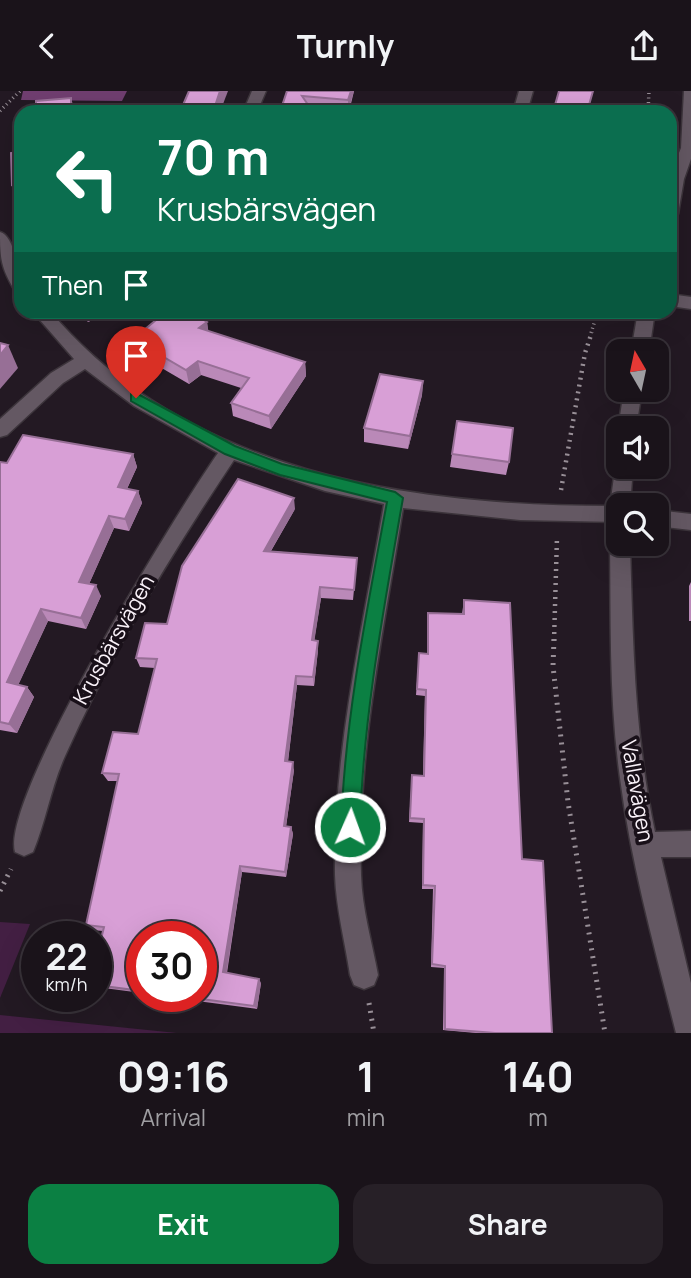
<!DOCTYPE html>
<html lang="en">
<head>
<meta charset="utf-8">
<style>
  body { margin:0; font-family:Manrope,sans-serif; background:#272027; color:#f1f3f6; height:100vh; display:flex; flex-direction:column; font-size:26px; white-space:nowrap }
  * { box-sizing:border-box; margin:0 }
  p { font-size:23px; color:#9f9ea2 }
  .icon { flex:none; width:38px; height:38px; fill:none; stroke:currentColor; stroke-width:2; stroke-linecap:round; stroke-linejoin:round }
  .map { position:relative; height:942px; overflow:hidden }
  .side { display:flex; flex-direction:column; background:#1a131a; flex:1 }
  .side>* { flex:none }
  .banner { position:absolute; left:14px; top:14px; width:663px; height:214px; border-radius:21px; box-shadow:0 7px 28px #0002,0 0 0 2px #383239; background:#0b6e4f; color:#fff; overflow:hidden }
  .needle { width:46px; rotate:351deg }
  .tools { position:absolute; left:606px; top:248px; display:grid; gap:14px }
  .tools a { display:grid; place-items:center; width:63px; height:63px; border-radius:14px; background:#1a131a; box-shadow:0 7px 28px #0002,0 0 0 2px #383239; font-size:35px }
  .speed { position:absolute; left:21px; top:830px; display:flex; gap:14px; font-size:35px; font-weight:700; text-align:center }
  .speed>* { display:grid; place-content:center; width:91px; height:91px; border-radius:50%; background:#1a131a; box-shadow:0 7px 28px #0002,0 0 0 2px #383239; line-height:1 }
  .speed small { font-size:18px; font-weight:400 }
  .speed .limit { border:10px solid #d22; background:#fff; color:#111 }
  .pin { position:absolute; display:grid; place-items:center; width:60px; height:60px; color:#fff; margin:-72px -30px; border-radius:50% 50% 50% 0; rotate:-45deg; box-shadow:0 0 7px #0007 }
  .pin .icon { rotate:45deg }
  .me { position:absolute; width:77px; margin:-38px; rotate:2deg; stroke-linejoin:round; filter:drop-shadow(0 0 5px #0008) }
  .turn { display:flex; align-items:center; gap:24px; height:147px; padding:0 28px; font-size:32px }
  .turn .icon { width:91px; height:91px; stroke-width:2.5 }
  .turn b { display:block; font-size:49px; line-height:60px }
  .then { display:flex; align-items:center; height:66px; padding:0 28px; background:#0003; gap:14px; font-size:26px }
  .eta { display:flex; justify-content:space-evenly; align-items:center; height:119px; text-align:center }
  .eta b { font-size:42px; font-weight:700; line-height:49px }
  .cta { display:flex; gap:14px; margin-top:auto; padding:14px 28px }
  .cta a { flex:1; height:80px; border-radius:21px; background:#0b8043; color:#fff; font-size:28px; font-weight:700; line-height:80px; text-align:center }
  .cta a+a { background:#272027; color:#f1f3f6 }
  header { display:flex; justify-content:space-between; align-items:center; height:91px; padding:0 28px; background:#1a131a; font-size:32px; font-weight:700 }
  .map>svg:first-child { display:block }
  .green { fill:#431f43 }
  .forest { fill:#703e70 }
  .lines { fill:none; stroke-linecap:round; stroke-linejoin:round }
  .street-casing { stroke:#3c343b; stroke-width:3 }
  .path-far2 { stroke:#988f97; stroke-width:3.5; stroke-dasharray:1 3.5; stroke-linecap:butt }
  .path-far1 { stroke:#988f97; stroke-width:4.5; stroke-dasharray:2 5; stroke-linecap:butt }
  .path { stroke:#988f97; stroke-width:5; stroke-dasharray:2 6; stroke-linecap:butt }
  .street { fill:#645863; fill-rule:evenodd }
  .wall { fill:#ba89b8 }
  .shaded-wall { fill:#976f96 }
  .building { fill:#d89fd6; stroke:#976f96; stroke-width:2 }
  .route { fill:#0b8043; stroke:#07532c; stroke-width:2 }
  .labels { text-anchor:middle; stroke-width:7; stroke-linejoin:round; paint-order:stroke }
  .street-label { font-size:21px; fill:#faf2f9; stroke:#191019 }
</style>
</head>
<body>
<header><svg class="icon" aria-label="back" viewBox="0 0 24 24"><path d="M15 5l-7 7 7 7"/></svg>Turnly<svg class="icon" aria-label="share" viewBox="0 0 24 24"><path d="M12 15V3M7 8l5-5 5 5M5 13v7h14v-7"/></svg></header>
<div class="map">
<svg width="691" height="942" viewBox="0 0 691 942">
  <rect width="100%" height="100%" fill="#231923"/>
  <g class="green">
    <polygon points="0,831 30,833 0,907"/>
    <polygon points="0,924 177,942 0,942"/>
  </g>
  <polygon class="forest" points="23,0 127,0 122,10 21,9"/>
  <g class="lines">
    <g class="street-casing">
      <g id="street">
        <polygon points="252,0 266,0 257,21 243,21"/>
        <polygon points="519,0 533,0 527,21 513,21"/>
        <polygon points="684,0 691,0 691,68 684,88 678,123 670,128 670,84 681,57"/>
        <path d="M0,141C15,145 21,187 21,202L15,200C1,177 0,168 0,141Z"/>
        <polygon points="670,203 691,206 691,218 670,215"/>
        <path d="M32,220H50C186,382 411,415 610,415L616,371L618,376H633L630,415H618V431L520,429L403,417C384,538 357,660 361,784C362,818 372,851 378,884L374,894L364,898L354,894L350,884C345,851 336,817 335,784C333,659 363,536 384,413L325,400L234,369C171,463 111,562 65,665C51,696 46,730 33,761L24,765L15,761C0,707 179,418 218,362L134,315L85,278L63,292L7,344L0,346V328L51,282L74,268Z"/>
        <polygon points="638,220 655,220 649,261 631,261"/>
        <polygon points="624,299 642,299 636,338 618,338"/>
        <polygon points="656,419 691,423 691,439 656,435"/>
        <path d="M618,445V453H630C633,553 634,642 655,741L691,740V766H661L691,892V942H676C655,858 631,773 620,687C609,609 611,531 610,453L613,447Z"/>
      </g>
    </g>
    <g class="path-far2">
      <polyline points="0,20 20,0"/>
      <polyline points="648,21 649,0"/>
      <polyline points="591,242 598,220"/>
    </g>
    <g class="path-far1">
      <polyline points="561,399 585,262 592,241"/>
      <polyline points="554,550 557,446"/>
    </g>
    <g class="path">
      <polyline points="554,548 553,575 568,711 605,942"/>
      <polyline points="0,800 11,778"/>
      <polyline points="369,912 374,942"/>
    </g>
    <use href="#street" class="street"/>
  </g>
  <g class="wall">
    <polygon points="287,0 354,0 349,21 312,20"/>
    <polygon points="79,220 111,220 88,231"/>
    <polygon points="290,220 308,220 304,226"/>
    <polygon points="340,220 370,220 368,226"/>
    <polygon points="207,231 208,240 305,271 306,285 271,338 233,325 231,312 241,297 201,284 189,293 136,262 133,248"/>
    <polygon points="423,290 422,304 408,358 364,351 364,337"/>
    <polygon points="457,330 509,371 506,384 450,376"/>
    <polygon points="133,363 137,376 127,398 138,400 142,412 129,440 114,437 89,493 101,505 86,538 48,530 18,594 27,596 34,606 17,642 0,639 0,371 7,372"/>
    <polygon points="295,418 271,460 357,467 356,477 353,509 321,507 314,550 318,550 318,559 314,595 297,594 288,671 294,679 286,736 291,736 293,743 286,786 242,781 227,882 261,892 257,918 159,905 201,905 142,845 142,902 96,896 96,868 103,840 92,839 86,834 118,690 108,690 102,682 138,643 155,577 140,576 136,567 167,533"/>
    <polygon points="691,491 691,530 689,530 689,495"/>
    <polygon points="464,509 522,768 552,942 476,942 443,939 444,877 431,876 433,798 422,798 423,732 409,731 412,684 423,684 425,605 416,604 419,562 427,562 428,522 462,523"/>
  </g>
  <g class="shaded-wall">
    <polygon points="220,0 228,0 220,21 213,21"/>
    <polygon points="351,0 354,0 348,21 348,9"/>
    <polygon points="71,7 75,21 71,21"/>
    <polygon points="19,93 21,99 21,109 17,109 12,94"/>
    <polygon points="84,220 111,220 88,231"/>
    <polygon points="207,231 209,244 199,237"/>
    <polygon points="8,254 18,277 0,298 0,264"/>
    <polygon points="198,270 201,284 189,293 186,279"/>
    <polygon points="305,271 306,285 271,338 269,325"/>
    <polygon points="423,290 422,304 408,358 410,345"/>
    <polygon points="133,363 137,376 122,408 118,396"/>
    <polygon points="138,400 142,412 129,440 125,428"/>
    <polygon points="294,407 295,418 265,470 264,460"/>
    <polygon points="109,425 114,437 85,502 79,491"/>
    <polygon points="96,494 101,505 86,538 81,527"/>
    <polygon points="320,496 321,507 313,559 312,549"/>
    <polygon points="41,518 48,530 15,601 7,591"/>
    <polygon points="318,550 318,559 314,595 313,586"/>
    <polygon points="296,585 297,594 287,678 285,670"/>
    <polygon points="27,596 34,606 17,642 9,633"/>
    <polygon points="293,671 294,679 285,742 284,735"/>
    <polygon points="291,736 293,743 286,786 285,781"/>
    <polygon points="240,775 242,781 226,885 223,881"/>
    <polygon points="259,888 261,892 257,918 254,915"/>
  </g>
  <g class="building">
    <polygon points="189,0 220,0 213,21 180,21"/>
    <polygon points="287,0 351,0 348,9 302,5 313,21 280,21"/>
    <polygon points="559,0 593,0 587,21 553,21"/>
    <polygon points="71,7 71,21 36,21 36,10"/>
    <polygon points="21,60 21,102 19,93 12,94 11,62"/>
    <polygon points="167,220 189,220 207,231 199,237 305,271 269,325 231,312 249,287 198,270 186,279 133,248"/>
    <polygon points="0,252 8,254 0,264"/>
    <polygon points="380,283 423,290 410,345 364,337"/>
    <polygon points="457,330 513,337 509,371 452,363"/>
    <polygon points="23,344 133,363 118,396 138,400 125,428 109,425 79,491 96,494 81,527 41,518 7,591 27,596 9,633 0,631 0,371 7,372"/>
    <polygon points="238,388 294,407 264,460 357,467 354,499 320,496 312,549 318,550 313,586 296,585 285,670 293,671 284,735 291,736 285,781 240,775 223,881 259,888 254,915 179,905 201,905 201,845 142,845 142,900 96,894 96,868 104,836 86,834 119,683 102,682 113,641 138,643 157,568 136,567 145,532 167,533 182,475"/>
    <polygon points="464,509 510,512 522,768 543,770 552,942 495,942 445,938 445,875 432,873 435,795 423,794 424,728 410,727 412,684 424,685 426,599 417,598 419,562 428,563 428,522 464,523"/>
  </g>
  <path class="route" d="M136,302L235,355L282,373L395,401L403,407C384,516 363,626 360,736L357,742L350,745L343,742L341,736C345,627 367,518 387,411L280,384L225,363L131,310V303Z"/>
  <g class="labels">
    <g class="street-label">
      <text transform="translate(114 549) rotate(-61)" y="7">Krusbärsvägen</text>
      <text transform="translate(637 700) rotate(80)" y="7">Vallavägen</text>
    </g>
  </g>
</svg>
<div class="tools">
<a><svg class="needle" viewBox="-14 -14 28 28"><path d="M0-13l5 13h-10z" fill="#e53935"/><path d="M0 13l5-13h-10z" fill="#9f9ea2"/></svg></a>
<a><svg class="icon" aria-label="sound" viewBox="0 0 24 24"><path d="M4 9h4l5-4v14l-5-4H4zM17 9q2 3 0 6"/></svg></a>
<a><svg class="icon" aria-label="search" viewBox="0 0 24 24"><circle cx="10" cy="10" r="6"/><path d="M15 15l6 6"/></svg></a>
</div>
<div class="speed"><div>22<small>km/h</small></div><div class="limit">30</div></div>
<div class="pin" style="left:136px;top:307px;background:#d93025"><svg class="icon" aria-label="arrive" viewBox="0 0 24 24"><path d="M6 21V4h12l-3 4 3 4H6"/></svg></div>
<svg class="me" style="left:350px;top:736px" viewBox="-20 -20 40 40"><circle r="17" fill="#0b8043" stroke="#fff" stroke-width="3"/><path d="M0-11L8 9 0 5-8 9z" fill="#fff"/></svg>
<div class="banner">
<div class="turn"><svg class="icon" aria-label="left" viewBox="0 0 24 24"><path d="M17 20v-9H6M10 6l-5 5 5 5"/></svg><div><b>70 m</b>Krusbärsvägen</div></div>
<div class="then">Then<svg class="icon" aria-label="arrive" viewBox="0 0 24 24"><path d="M6 21V4h12l-3 4 3 4H6"/></svg></div>
</div>
</div>
<section class="side">
<div class="eta">
<div><b>09:16</b><p>Arrival</p></div>
<div><b>1</b><p>min</p></div>
<div><b>140</b><p>m</p></div>
</div>
<div class="cta"><a>Exit</a><a>Share</a></div>
</section>
</body>
</html>
